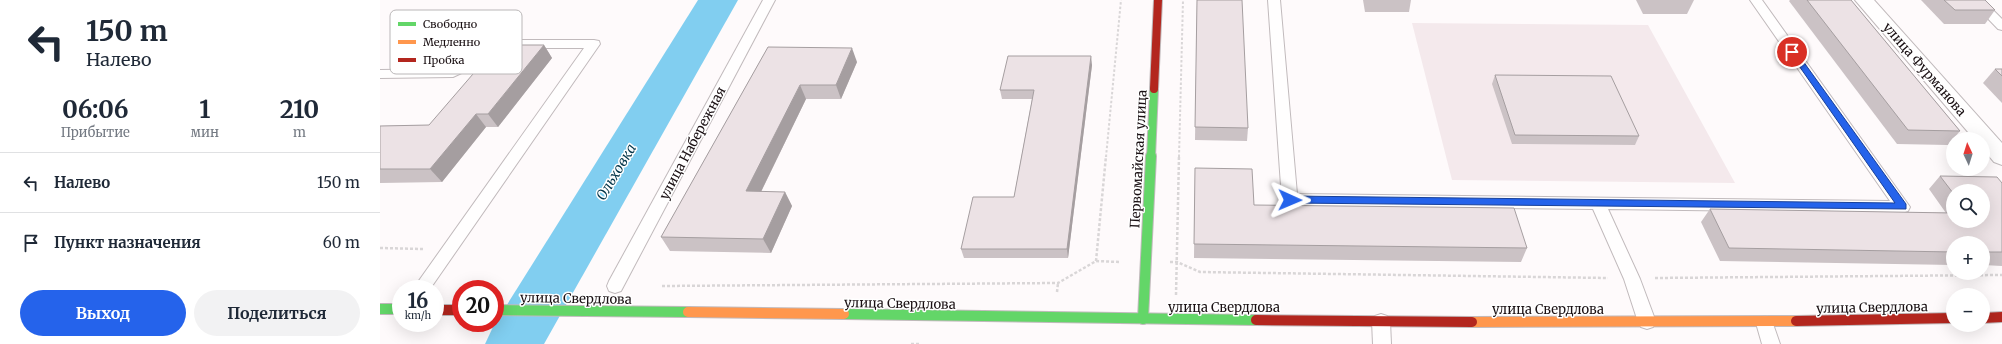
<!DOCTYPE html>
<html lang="ru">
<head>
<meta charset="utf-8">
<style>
  body { margin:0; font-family:Merriweather,serif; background:#f2f2f3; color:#1f2937; height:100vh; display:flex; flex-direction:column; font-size:15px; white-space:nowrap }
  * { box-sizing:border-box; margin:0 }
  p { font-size:13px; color:#747a83 }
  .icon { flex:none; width:22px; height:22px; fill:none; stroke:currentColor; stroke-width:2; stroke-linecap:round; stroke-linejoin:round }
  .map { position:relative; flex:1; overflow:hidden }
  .drawer { display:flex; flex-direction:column; background:#fff; width:380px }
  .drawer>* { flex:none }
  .banner { background:#fff; color:#1f2937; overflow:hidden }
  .needle { width:26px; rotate:356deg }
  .controls { position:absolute; left:1566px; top:132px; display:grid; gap:8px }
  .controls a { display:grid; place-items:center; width:44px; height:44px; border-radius:50%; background:#fff; box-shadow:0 4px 16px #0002; font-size:20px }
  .speed { position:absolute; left:12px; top:280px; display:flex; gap:8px; font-size:20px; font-weight:700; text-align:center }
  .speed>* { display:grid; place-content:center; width:52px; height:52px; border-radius:50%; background:#fff; box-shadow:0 4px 16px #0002; line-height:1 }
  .speed small { font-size:10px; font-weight:400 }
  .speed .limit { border:6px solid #d22; background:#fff; color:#111 }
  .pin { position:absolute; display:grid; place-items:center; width:34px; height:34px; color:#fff; margin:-17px; border:2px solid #fff; border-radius:50%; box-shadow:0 1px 4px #0007 }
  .me { position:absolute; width:44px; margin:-22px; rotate:91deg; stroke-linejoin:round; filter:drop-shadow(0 0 3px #0008) }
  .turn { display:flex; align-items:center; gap:14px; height:84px; padding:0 20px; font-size:18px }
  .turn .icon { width:52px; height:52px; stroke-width:2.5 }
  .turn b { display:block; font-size:28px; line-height:34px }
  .eta { display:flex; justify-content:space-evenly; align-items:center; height:68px; text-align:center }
  .eta b { font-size:24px; font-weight:700; line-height:28px }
  .action { display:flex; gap:8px; margin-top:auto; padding:8px 20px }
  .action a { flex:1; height:46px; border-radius:24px; background:#2563eb; color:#fff; font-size:16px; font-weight:700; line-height:46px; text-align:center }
  .action a+a { background:#f2f2f3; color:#1f2937 }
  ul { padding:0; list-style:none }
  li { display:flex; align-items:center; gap:12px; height:60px; padding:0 20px; border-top:1px solid #e0e1e3 }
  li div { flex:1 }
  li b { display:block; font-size:15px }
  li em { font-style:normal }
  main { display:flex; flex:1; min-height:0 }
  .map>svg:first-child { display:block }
  .built { fill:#f4e9ec }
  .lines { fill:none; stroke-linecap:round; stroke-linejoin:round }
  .river { fill:#81cef0; fill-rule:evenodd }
  .lane-casing { stroke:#c1babc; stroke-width:2 }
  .street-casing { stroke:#c1babc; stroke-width:2 }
  .fast-far1-casing { stroke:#c1babc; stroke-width:10 }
  .fast-casing { stroke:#c1babc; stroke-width:12 }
  .slow-casing { stroke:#c1babc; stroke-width:12 }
  .jam-far1-casing { stroke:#c1babc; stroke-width:10 }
  .jam-casing { stroke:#c1babc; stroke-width:12 }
  .path-far1 { stroke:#d9d6d7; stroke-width:2; stroke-dasharray:2.5 2; stroke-linecap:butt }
  .path { stroke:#d9d6d7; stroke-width:2.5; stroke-dasharray:3 2; stroke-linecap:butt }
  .lane { fill:#fffefe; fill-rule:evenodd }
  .street { fill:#fffefe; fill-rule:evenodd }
  .fast-far1 { stroke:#63d668; stroke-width:8 }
  .fast { stroke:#63d668; stroke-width:10 }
  .slow { stroke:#ff974d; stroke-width:10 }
  .jam-far1 { stroke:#b3261e; stroke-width:8 }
  .jam { stroke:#b3261e; stroke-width:10 }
  .wall { fill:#cbc2c5; fill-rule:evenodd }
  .shaded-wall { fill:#a59ea0 }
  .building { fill:#ece2e5; stroke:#a59ea0 }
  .route { fill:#2563eb; stroke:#184099 }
  .labels { text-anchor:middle; stroke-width:3; stroke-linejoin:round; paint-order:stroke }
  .street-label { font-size:13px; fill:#1a1013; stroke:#fff }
  .water-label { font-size:14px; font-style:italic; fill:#03364a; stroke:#fff }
  .key { fill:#fff; stroke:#bab7b8; stroke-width:1 }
  .key-label { font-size:11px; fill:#1a1013 }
</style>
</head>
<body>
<main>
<section class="drawer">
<div class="banner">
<div class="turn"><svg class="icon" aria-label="left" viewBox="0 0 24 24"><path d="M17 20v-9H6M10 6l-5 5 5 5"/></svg><div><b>150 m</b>Налево</div></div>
</div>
<div class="eta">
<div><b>06:06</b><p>Прибытие</p></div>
<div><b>1</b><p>мин</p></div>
<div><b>210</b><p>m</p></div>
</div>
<ul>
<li><svg class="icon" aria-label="left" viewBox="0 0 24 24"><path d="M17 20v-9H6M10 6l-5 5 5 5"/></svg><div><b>Налево</b></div><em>150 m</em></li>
<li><svg class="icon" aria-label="arrive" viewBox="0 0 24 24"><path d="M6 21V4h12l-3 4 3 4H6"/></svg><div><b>Пункт назначения</b></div><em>60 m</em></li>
</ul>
<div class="action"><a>Выход</a><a>Поделиться</a></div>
</section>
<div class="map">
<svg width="1622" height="344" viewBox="0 0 1622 344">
  <rect width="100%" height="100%" fill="#fefafb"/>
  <polygon class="built" points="1032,23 1268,25 1355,183 1072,180"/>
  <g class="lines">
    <polygon class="river" points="318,0 358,0 164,344 105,344 113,327"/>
    <g class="lane-casing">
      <g id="lane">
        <polygon points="383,0 395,0 241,291 235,293 229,291 227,286 229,281"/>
        <polygon points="888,0 900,0 917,194 1510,201 1370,0 1382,0 1530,207 1528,211 1522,213 1228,209 1260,279 1276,322 1273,327 1267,329 1261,327 1258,322 1244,279 1213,209 910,206 905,204 902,200"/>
        <polygon points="1590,0 1603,0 1622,19 1622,30 1618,29"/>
        <polygon points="133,40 214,40 219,41 220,44 50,289 33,289 204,48 135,48 73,77 0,78 0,70 71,69"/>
        <polygon points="1001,314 1007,316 1010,321 1011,344 993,344 992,321 995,316"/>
        <polygon points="1385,316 1391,318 1400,344 1382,344 1376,323 1379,318"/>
      </g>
    </g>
    <g class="street-casing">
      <polygon id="street" points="1475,0 1494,0 1622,143 1622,165 1614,162 1603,149 1603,139 1594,139"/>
    </g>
    <g class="fast-far1-casing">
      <polyline id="fast-far1" points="771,157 774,89"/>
    </g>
    <g class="fast-casing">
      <g id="fast">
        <polyline points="0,309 21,309"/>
        <polyline points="115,310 308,312"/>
        <polyline points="464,314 876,320"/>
        <polyline points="763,319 771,156"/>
      </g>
    </g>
    <g class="slow-casing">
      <g id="slow">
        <polyline points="308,312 464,314"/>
        <polyline points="1092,322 1416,321"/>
      </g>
    </g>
    <g class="jam-far1-casing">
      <polyline id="jam-far1" points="774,89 778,0"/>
    </g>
    <g class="jam-casing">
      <g id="jam">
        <polyline points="55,310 81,310"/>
        <polyline points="1603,318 1622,317"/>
        <polyline points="876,320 1092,322"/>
        <polyline points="1416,321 1573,318"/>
      </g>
    </g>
    <g class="path-far1">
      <polyline points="726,157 741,0"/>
      <polyline points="799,157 803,0"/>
    </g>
    <g class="path">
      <polyline points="0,248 43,249"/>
      <polyline points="716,261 726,156"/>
      <polyline points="790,262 797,262 820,272 1228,278"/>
      <polyline points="1275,278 1622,275"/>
      <polyline points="282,286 678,283 716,261 739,262"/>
      <polyline points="86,287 111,287"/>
      <polyline points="677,292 678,283"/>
      <polyline points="796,295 799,156"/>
      <polyline points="531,344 539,344"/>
    </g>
    <use href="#lane" class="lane"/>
    <use href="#street" class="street"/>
    <use href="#fast-far1" class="fast-far1"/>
    <use href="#fast" class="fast"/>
    <use href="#slow" class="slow"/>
    <use href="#jam-far1" class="jam-far1"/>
    <use href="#jam" class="jam"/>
  </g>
  <g class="wall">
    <polygon points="817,0 868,128 867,141 815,140"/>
    <polygon points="983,0 1031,0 1029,12 985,12"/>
    <polygon points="1256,0 1314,0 1307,14 1263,14"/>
    <polygon points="1410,0 1471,0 1580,131 1568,145 1517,144 1409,1"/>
    <polygon points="1541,0 1605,0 1615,10 1605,24 1564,24"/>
    <polygon points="164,45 172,58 118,127 106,127 62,182 0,183 0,126 49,125"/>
    <polygon points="388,47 477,62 461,99 426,99 381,192 405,192 412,206 391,253 290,251 281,237"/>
    <polygon points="712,65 688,258 584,258 581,249 634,197 652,99 622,99 620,90"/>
    <polygon points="1615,69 1622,69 1622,103 1603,83"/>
    <polygon points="1115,75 1259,136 1255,145 1132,144 1112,84"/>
    <polygon points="815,168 874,205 1147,248 1141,262 814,258"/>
    <path d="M1560,176L1622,183V266L1603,265V243H1573V265L1340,261L1321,222L1330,209L1566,213L1549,189ZM1573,191L1603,221H1573Z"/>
  </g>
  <g class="shaded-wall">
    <polygon points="164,45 172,58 118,127 108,114"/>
    <polygon points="472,48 477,62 461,99 456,85"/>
    <polygon points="711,56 712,65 688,258 687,249"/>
    <polygon points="420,85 426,99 374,206 366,191"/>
    <polygon points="96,114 106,127 62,182 50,169"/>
    <polygon points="405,192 412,206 391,253 383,239"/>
  </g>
  <g class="building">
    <polygon points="817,0 862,0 868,128 815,127"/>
    <polygon points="1427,0 1471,0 1580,131 1528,130"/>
    <polygon points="1564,0 1605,0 1615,10 1575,10"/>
    <polygon points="118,45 164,45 108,114 96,114 50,169 0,169 0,126 49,125"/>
    <polygon points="388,47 472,48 456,85 420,85 366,191 405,192 383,239 281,237"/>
    <polygon points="628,56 711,56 687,249 581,249 593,197 634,197 654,90 620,90"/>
    <polygon points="1615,69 1622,69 1622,76"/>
    <polygon points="1115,75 1231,76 1259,136 1135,135"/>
    <polygon points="815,168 872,169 874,205 1134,208 1147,248 814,244"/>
    <polygon points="1560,176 1617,177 1622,183 1622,252 1603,252 1603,243 1573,243 1573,252 1349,248 1330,209 1573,213 1573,221 1603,221 1603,191 1573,191 1573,193"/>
  </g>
  <polygon class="route" points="1412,49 1415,50 1526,204 1526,209 910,203 905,200 910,196 1515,203 1410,53 1410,50"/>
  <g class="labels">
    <g class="street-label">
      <text transform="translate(1545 69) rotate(49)" y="5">улица Фурманова</text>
      <text transform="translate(312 143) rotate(-62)" y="5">улица Набережная</text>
      <text transform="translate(758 159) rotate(-87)" y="5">Первомайская улица</text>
      <text transform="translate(196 298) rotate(1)" y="5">улица Свердлова</text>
      <text transform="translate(520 303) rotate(1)" y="5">улица Свердлова</text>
      <text x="844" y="312">улица Свердлова</text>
      <text transform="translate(1492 307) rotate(-1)" y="5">улица Свердлова</text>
      <text x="1168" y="314">улица Свердлова</text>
    </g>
    <g class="water-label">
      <text transform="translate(236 172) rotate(-59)" y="5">Ольховка</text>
    </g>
  </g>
  <rect x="10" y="10" width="132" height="64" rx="6" class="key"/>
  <rect x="18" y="22" width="18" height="4" fill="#63d668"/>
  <rect x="18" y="40" width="18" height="4" fill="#ff974d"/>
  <rect x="18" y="58" width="18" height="4" fill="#b3261e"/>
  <g class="key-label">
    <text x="43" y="28">Свободно</text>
    <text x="43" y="46">Медленно</text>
    <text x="43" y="64">Пробка</text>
  </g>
</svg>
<div class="controls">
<a><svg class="needle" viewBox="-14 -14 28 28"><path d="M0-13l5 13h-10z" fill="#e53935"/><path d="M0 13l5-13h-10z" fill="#747a83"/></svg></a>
<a><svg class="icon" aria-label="search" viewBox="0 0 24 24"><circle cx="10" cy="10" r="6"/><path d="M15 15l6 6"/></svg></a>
<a>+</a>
<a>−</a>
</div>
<div class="speed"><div>16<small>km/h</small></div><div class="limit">20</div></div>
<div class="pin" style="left:1412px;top:52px;background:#d93025"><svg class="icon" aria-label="arrive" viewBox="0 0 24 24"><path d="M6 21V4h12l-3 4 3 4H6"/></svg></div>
<svg class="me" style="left:910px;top:200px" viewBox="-20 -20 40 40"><path d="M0-17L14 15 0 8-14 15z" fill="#2563eb" stroke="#fff" stroke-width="4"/></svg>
</div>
</main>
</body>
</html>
